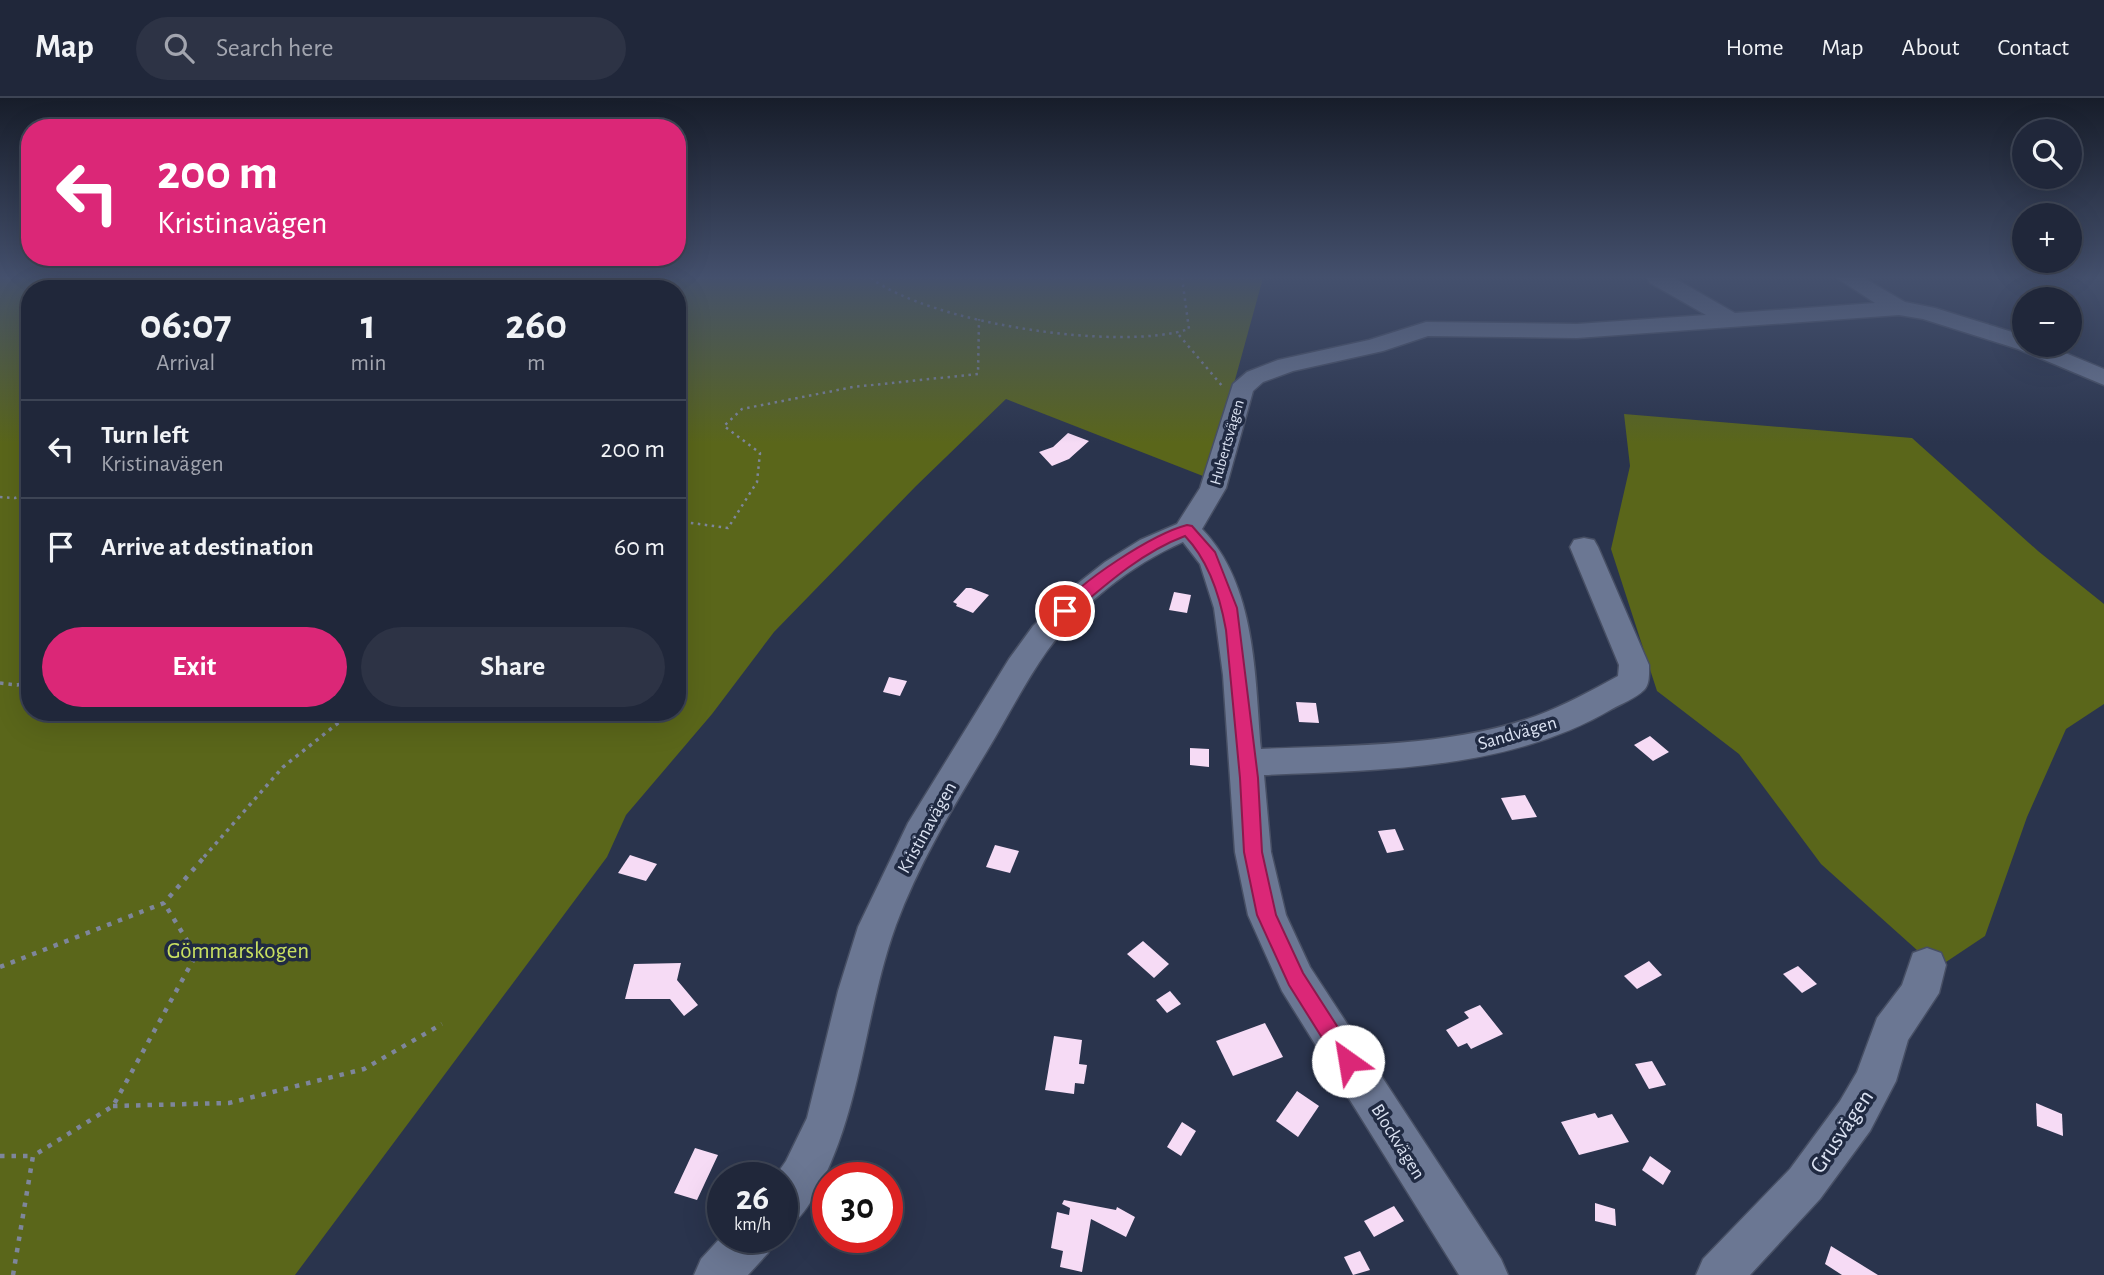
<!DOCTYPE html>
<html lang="en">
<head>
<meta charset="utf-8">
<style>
  body { margin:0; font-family:"Alegreya Sans",sans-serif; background:#2d3345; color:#f1f3f6; height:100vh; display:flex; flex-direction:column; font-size:26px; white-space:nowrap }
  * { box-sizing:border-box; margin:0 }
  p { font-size:23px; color:#a2a5af }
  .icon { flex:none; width:38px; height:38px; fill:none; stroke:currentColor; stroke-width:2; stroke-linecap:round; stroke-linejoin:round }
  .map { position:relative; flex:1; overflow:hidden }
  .side { position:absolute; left:21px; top:182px; width:665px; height:441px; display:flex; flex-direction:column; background:#20273a; border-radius:28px; box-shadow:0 7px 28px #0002,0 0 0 2px #3d4454 }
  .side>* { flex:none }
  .hud { position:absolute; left:21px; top:21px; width:665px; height:147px; border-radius:28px; box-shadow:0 7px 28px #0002,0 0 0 2px #3d4454; background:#db2777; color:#fff; overflow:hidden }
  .controls { position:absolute; left:2012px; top:21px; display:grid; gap:14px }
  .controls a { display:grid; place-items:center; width:70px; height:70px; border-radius:50%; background:#20273a; box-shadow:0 7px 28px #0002,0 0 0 2px #3d4454; font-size:35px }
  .speed { position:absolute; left:707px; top:1064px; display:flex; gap:14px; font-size:35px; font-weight:700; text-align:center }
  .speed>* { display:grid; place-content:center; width:91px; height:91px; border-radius:50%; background:#20273a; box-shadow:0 7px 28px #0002,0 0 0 2px #3d4454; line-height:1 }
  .speed small { font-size:18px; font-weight:400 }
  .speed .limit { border:10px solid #d22; background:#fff; color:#111 }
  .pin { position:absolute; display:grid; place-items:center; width:60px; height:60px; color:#fff; margin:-30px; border:4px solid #fff; border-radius:50%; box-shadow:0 2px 7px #0007 }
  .me { position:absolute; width:77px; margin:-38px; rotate:328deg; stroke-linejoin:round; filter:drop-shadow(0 0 5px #0008) }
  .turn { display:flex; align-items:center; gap:24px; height:147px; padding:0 21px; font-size:32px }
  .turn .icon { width:91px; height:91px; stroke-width:2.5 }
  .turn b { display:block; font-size:49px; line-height:60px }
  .eta { display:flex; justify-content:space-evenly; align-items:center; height:119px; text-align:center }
  .eta b { font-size:42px; font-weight:700; line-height:49px }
  .action { display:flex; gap:14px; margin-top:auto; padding:14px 21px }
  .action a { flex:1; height:80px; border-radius:42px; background:#db2777; color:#fff; font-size:28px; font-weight:700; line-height:80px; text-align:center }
  .action a+a { background:#2d3345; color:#f1f3f6 }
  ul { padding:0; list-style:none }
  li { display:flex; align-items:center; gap:21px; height:98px; padding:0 21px; border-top:2px solid #3d4454 }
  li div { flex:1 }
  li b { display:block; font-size:26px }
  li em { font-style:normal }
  header { display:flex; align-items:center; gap:42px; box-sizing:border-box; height:98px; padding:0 35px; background:#20273a; border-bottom:2px solid #3d4454 }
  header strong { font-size:33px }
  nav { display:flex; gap:38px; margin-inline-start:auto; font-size:24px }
  .search { width:490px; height:63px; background:#2d3345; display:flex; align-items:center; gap:18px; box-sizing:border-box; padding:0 24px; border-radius:38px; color:#a2a5af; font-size:26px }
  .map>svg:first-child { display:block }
  .forest { fill:#5a661a; fill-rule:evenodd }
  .building { fill:#f6dbf5 }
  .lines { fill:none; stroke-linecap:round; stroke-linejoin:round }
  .minor-casing { stroke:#474f64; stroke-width:3 }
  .path-far2 { stroke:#7e869b; stroke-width:2.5; stroke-dasharray:2.5 4.5; stroke-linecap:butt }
  .path-far1 { stroke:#7e869b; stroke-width:3.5; stroke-dasharray:3.5 5; stroke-linecap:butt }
  .path { stroke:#7e869b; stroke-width:4.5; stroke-dasharray:4.5 7; stroke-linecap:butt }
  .minor { fill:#6b7793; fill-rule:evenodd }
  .route { fill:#db2777; stroke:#8e194d; stroke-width:2 }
  .labels { text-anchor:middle; stroke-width:7; stroke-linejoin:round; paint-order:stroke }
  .far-street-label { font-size:16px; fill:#dbe2f2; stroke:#202a42 }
  .street-label { font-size:19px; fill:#dbe2f2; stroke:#202a42 }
  .near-park-label { font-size:23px; fill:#c9e061; stroke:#202a42 }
  .near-street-label { font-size:23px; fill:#dbe2f2; stroke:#202a42 }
</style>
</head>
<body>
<header>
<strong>Map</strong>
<div class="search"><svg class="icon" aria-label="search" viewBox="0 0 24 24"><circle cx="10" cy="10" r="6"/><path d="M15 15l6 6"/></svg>Search here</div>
<nav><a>Home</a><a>Map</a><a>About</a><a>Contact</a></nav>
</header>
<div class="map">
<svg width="2104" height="1177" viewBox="0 0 2104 1177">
  <rect width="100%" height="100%" fill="#2a344d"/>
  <g class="forest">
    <path d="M0,180H1263L1208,380L1006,301L916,388L774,534L712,616L626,717L607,759L295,1177H0ZM30,191H677V614H30Z"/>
    <polygon points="1624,316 1912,340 2038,453 2104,506 2104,606 2066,631 2027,719 1985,838 1937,870 1821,766 1739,656 1657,593 1611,451 1630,368"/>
  </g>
  <g class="building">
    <polygon points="1068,335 1089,343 1069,361 1052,368 1039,354 1053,349"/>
    <polygon points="966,490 971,490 989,497 973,515 956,508 957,506 953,504"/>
    <polygon points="1174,494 1191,497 1187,515 1169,512"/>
    <polygon points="889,579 907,583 900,598 883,594"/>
    <polygon points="1296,604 1316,605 1319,625 1299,624"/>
    <polygon points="1650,638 1669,654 1653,663 1634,647"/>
    <polygon points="1190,650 1209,651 1209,669 1190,667"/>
    <polygon points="1525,697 1537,719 1512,722 1501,700"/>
    <polygon points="1395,731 1404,752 1387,755 1378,733"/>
    <polygon points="995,747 1019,753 1010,775 986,769"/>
    <polygon points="630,757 657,766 646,783 618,775"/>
    <polygon points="1143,843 1169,866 1154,880 1127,856"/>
    <polygon points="1649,863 1662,877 1637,891 1624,878"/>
    <polygon points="681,865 677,882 698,907 684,918 670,901 625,901 634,866"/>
    <polygon points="1798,868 1817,886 1802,895 1783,876"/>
    <polygon points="1170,893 1181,906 1167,915 1156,902"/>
    <polygon points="1480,907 1503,936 1471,951 1467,945 1458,949 1446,932 1469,920 1464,914"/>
    <polygon points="1265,925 1283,959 1233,978 1216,943"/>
    <polygon points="1054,938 1082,942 1079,966 1087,967 1084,986 1075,985 1074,996 1045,992"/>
    <polygon points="1652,963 1666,987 1649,991 1635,966"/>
    <polygon points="1297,993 1319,1008 1298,1039 1276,1023"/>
    <polygon points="2036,1005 2062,1016 2063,1038 2037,1028"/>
    <polygon points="1595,1015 1598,1020 1612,1016 1629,1044 1579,1057 1561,1024"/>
    <polygon points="1182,1024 1196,1033 1181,1058 1167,1049"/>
    <polygon points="695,1050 718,1057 697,1102 674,1095"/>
    <polygon points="1650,1058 1671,1073 1663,1087 1642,1072"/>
    <polygon points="1064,1102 1116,1112 1117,1109 1135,1119 1126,1139 1091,1121 1082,1174 1060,1169 1063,1153 1051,1150 1057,1114 1069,1117 1070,1110 1062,1106"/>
    <polygon points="1595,1105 1615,1111 1616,1128 1595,1123"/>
    <polygon points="1394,1108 1404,1123 1374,1139 1364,1123"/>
    <polygon points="1831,1148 1878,1177 1842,1177 1825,1166"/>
    <polygon points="1360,1153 1370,1172 1353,1177 1344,1159"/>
  </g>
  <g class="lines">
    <g class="minor-casing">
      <g id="minor">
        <path d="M1647,180H1674L1735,215L1875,205L1837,180H1864L1905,204L1935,210L2025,238V247H2046L2104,271V287L2018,251L1923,221L1899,217L1577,240L1428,238L1383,253L1293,273L1263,284L1253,293L1226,390L1202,431C1256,486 1255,578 1261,651C1352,647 1450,649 1536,618C1565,607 1591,593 1618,578L1619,567L1570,449L1574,442L1584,440L1594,442L1598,449L1649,567C1649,575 1650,586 1644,592C1636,600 1621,606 1612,611C1509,672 1379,672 1264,677L1271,754L1286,817L1310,869L1501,1161L1508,1177H1459L1282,893L1248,817L1235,754L1223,577L1214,510L1200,466L1183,444C1131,467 1080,507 1047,553C1025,584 1007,620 987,653C953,709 919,765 896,827C865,913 863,1002 821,1086C815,1096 806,1114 797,1121C793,1124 787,1125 782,1127V1080H774L786,1063L807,1020L838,893L858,829L908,725L1009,561L1033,528L1072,490L1105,464L1140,442L1177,426L1200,390L1233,286L1247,274L1278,262L1369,242L1426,224L1577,226L1706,217L1650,185Z"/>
        <polygon points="1927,850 1941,855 1946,867 1939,895 1908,942 1896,983 1870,1033 1820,1101 1750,1177 1696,1177 1703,1161 1790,1071 1840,1003 1857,974 1877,920 1902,887 1913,855"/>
        <polygon points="723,1137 723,1139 774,1139 768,1155 748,1177 694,1177 701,1161"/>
      </g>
    </g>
    <g class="path-far2">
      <path d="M871,180C930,225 1119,254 1189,231L1182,180"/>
      <polyline points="399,191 435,181 460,180"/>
      <polyline points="1179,237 1223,289"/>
      <polyline points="0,399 15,400 30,395"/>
      <polyline points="677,423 728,430 757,384 760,355 724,328 742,311 853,289 978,276 979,221"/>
    </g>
    <g class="path-far1">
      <polyline points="0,585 17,587 30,584"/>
      <polyline points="204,759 283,669 352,614"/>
    </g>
    <g class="path">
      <polyline points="0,869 164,805 206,757"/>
      <polyline points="113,1008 229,1005 364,971 442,926"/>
      <polyline points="0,1058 33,1058"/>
      <polyline points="13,1177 33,1058 113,1008 196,857 164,805"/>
    </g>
    <use href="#minor" class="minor"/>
  </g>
  <linearGradient id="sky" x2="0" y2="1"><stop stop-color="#171d2a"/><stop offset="0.52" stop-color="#44506d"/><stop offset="1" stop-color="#44506d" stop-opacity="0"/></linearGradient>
  <rect width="2104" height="345" fill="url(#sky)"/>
  <path class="route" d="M1187,427L1192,428L1215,454L1237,510L1258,680L1262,754L1276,817L1303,875L1355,956L1358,963L1355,970L1348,973L1341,970L1289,887L1257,817L1244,754L1240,680L1226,532C1220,498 1209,463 1185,438C1142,454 1105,487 1070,517L1065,518L1058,513C1078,484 1153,436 1187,427Z"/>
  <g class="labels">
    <g class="far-street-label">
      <text transform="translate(1226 344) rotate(-74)" y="6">Hubertsvägen</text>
    </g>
    <g class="street-label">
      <text transform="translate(1517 634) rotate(-16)" y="7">Sandvägen</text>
      <text transform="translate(926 729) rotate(-61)" y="7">Kristinavägen</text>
      <text transform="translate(1399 1043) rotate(58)" y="7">Blockvägen</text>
    </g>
    <g class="near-park-label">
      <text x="238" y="860">Gömmarskogen</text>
    </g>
    <g class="near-street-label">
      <text transform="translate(1841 1033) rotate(-56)" y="8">Grusvägen</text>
    </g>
  </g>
</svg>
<div class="controls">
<a><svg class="icon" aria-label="search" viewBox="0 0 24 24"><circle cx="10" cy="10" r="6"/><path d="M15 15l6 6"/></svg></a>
<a>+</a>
<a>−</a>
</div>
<div class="speed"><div>26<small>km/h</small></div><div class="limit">30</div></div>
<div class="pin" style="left:1065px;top:513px;background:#d93025"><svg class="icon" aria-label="arrive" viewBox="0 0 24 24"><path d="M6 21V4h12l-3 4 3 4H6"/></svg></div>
<svg class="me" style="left:1348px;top:963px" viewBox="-20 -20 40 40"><circle r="19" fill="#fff"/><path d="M0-13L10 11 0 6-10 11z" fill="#db2777"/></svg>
<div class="hud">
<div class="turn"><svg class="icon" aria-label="left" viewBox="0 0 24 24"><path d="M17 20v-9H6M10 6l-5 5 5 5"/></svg><div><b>200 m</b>Kristinavägen</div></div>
</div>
<section class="side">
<div class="eta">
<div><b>06:07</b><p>Arrival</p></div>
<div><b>1</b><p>min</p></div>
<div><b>260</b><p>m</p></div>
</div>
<ul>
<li><svg class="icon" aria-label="left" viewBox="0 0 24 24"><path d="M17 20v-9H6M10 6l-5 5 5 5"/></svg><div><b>Turn left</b><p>Kristinavägen</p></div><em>200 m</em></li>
<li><svg class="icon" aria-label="arrive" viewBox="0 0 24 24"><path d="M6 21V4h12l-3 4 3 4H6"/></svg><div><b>Arrive at destination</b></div><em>60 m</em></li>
</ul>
<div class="action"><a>Exit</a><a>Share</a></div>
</section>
</div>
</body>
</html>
